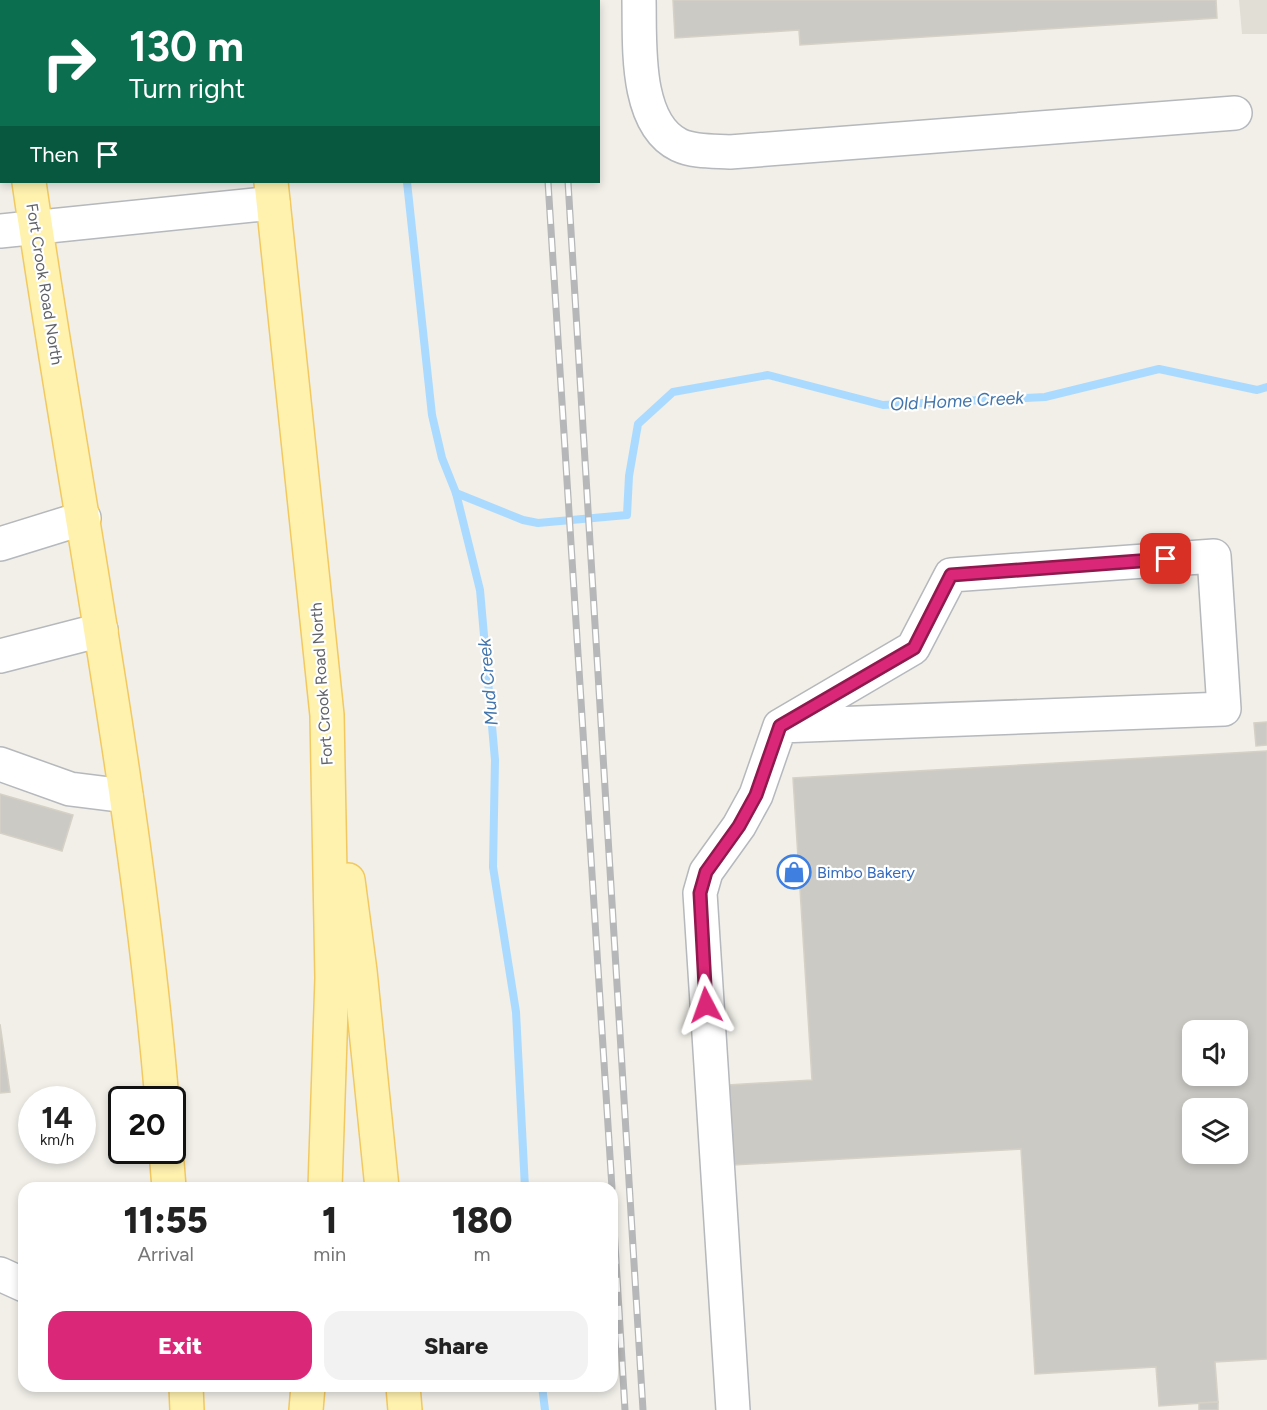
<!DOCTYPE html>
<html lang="en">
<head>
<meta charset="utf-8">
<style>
  body { margin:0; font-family:Figtree,sans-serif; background:#f2f2f2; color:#222; height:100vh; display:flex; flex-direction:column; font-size:22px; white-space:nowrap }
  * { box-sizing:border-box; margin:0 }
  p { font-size:20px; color:#767676 }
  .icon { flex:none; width:33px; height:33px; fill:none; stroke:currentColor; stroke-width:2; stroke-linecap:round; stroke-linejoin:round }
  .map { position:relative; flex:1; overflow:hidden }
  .side { position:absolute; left:18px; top:1182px; width:600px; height:210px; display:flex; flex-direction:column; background:#fff; border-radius:18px; box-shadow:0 3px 9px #0003 }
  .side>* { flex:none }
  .guide { position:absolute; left:0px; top:0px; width:600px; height:183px; box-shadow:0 3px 9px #0003; background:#0b6e4f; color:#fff; overflow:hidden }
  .controls { position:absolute; left:1182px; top:1020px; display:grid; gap:12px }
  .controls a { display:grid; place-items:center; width:66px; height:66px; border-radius:12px; background:#fff; box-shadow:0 3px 9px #0003; font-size:30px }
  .speed { position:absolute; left:18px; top:1086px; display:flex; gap:12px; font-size:30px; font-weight:700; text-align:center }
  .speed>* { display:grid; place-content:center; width:78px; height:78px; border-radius:50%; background:#fff; box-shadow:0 3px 9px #0003; line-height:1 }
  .speed small { font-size:15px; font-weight:400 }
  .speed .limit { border:3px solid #111; border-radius:9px; background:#fff; color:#111 }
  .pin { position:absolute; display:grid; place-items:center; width:51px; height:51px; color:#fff; margin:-26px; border-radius:12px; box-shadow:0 3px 9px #0006 }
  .me { position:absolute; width:66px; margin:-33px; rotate:356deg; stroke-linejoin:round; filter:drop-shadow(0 0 4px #0008) }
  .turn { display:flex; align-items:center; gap:21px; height:126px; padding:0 30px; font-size:27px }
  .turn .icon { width:78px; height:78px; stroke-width:2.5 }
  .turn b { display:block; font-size:42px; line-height:51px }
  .then { display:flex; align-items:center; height:57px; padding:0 30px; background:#0003; gap:12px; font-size:22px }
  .eta { display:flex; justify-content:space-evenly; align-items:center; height:102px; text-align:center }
  .eta b { font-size:36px; font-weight:800; line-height:42px }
  .action { display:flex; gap:12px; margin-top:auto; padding:12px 30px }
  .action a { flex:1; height:69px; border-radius:18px; background:#db2777; color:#fff; font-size:24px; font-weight:800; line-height:69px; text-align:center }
  .action a+a { background:#f2f2f2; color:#222 }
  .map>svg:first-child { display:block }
  .education { fill:#e1ded6 }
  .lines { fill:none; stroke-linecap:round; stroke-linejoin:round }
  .stream { stroke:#aadaff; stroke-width:8 }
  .building { fill:#cccac5; stroke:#d6d1c6; stroke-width:1.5; fill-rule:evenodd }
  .minor-casing { stroke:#b5b8bc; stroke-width:36 }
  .major-casing { stroke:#f2c960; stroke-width:36 }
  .minor { stroke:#fff; stroke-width:33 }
  .major { stroke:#fff2af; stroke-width:33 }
  .rail-casing { stroke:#b6b7b8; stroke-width:7 }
  .rail { stroke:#fff; stroke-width:4.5; stroke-dasharray:14; stroke-linecap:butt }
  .route-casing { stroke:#8e194d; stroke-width:15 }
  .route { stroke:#db2777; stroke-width:10 }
  .labels { text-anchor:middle; stroke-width:4.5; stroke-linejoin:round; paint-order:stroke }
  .street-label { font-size:16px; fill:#5f6368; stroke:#fff }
  .shop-label { font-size:16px; fill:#366cbe; stroke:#fff; text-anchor:start }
  .water-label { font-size:18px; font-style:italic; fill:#4174aa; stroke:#fff }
</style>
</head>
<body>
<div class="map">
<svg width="1267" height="1410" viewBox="0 0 1267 1410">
  <rect width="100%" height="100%" fill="#f1efe8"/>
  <polygon class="education" points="1239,0 1267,0 1267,34 1242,34"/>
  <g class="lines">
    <g class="stream">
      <polyline points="385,0 385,2"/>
      <polyline points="407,182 432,415 442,458 456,493 480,590 495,760 493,867 516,1012 525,1188"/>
      <polyline points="456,493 523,520 538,523 627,515 629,476 638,424 673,392 768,375 883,405 1045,397 1159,369 1257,390 1267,387"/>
      <polyline points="542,1386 545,1410"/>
    </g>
  </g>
  <g class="building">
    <polygon points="673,0 1216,0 1217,18 800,45 799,30 675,38"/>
    <polygon points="1267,722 1267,745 1256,746 1254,723"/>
    <path d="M1267,751V1359L1215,1362L1218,1402L1159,1406L1156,1367L1035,1374L1021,1149L733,1165L728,1085L812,1080L793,778ZM1192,1030H1238V1076H1192ZM1192,1108H1238V1154H1192Z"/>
    <polygon points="0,794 73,815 62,851 0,833"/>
    <polygon points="0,1024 10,1092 0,1093"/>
    <polygon points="1218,1402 1218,1410 1199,1410 1199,1403"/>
  </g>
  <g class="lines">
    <g class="minor-casing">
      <g id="minor">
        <path d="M639,0C640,42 634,123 679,145C694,152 713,151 730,152L1235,113"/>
        <polyline points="0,231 273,203"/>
        <polyline points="0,544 84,518"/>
        <polyline points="0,656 101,630"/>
        <polyline points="0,764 70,789 126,796"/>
        <polyline points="0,1274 24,1285"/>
        <polyline points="733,1410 700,893 706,872 739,826 756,795 780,726 913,648 951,575 1214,556 1224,709 780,726"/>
      </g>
    </g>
    <g class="major-casing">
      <g id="major">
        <polyline points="2,0 2,2"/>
        <polyline points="256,0 257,2"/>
        <path d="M29,182C73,487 136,791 162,1100"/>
        <polyline points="271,182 327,715 332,978 325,1188"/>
        <polyline points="348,880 360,971 382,1188"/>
        <polyline points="166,1150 169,1188"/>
        <polyline points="186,1386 187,1410"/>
        <polyline points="403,1386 405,1410"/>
        <polyline points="306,1410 308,1386"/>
      </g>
    </g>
    <use href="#minor" class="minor"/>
    <use href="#major" class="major"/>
    <g class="rail-casing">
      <g id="rail">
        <polyline points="536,0 536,2"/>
        <polyline points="556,0 556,2"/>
        <polyline points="548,182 612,1188"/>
        <polyline points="568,182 643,1410"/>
        <polyline points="612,1194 625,1410"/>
      </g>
    </g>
    <use href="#rail" class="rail"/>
  </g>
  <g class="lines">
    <g class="route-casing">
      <polyline id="route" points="706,1005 700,893 706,872 739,826 756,795 780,726 914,648 951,575 1166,559"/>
    </g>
    <use href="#route" class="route"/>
  </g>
  <defs>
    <g id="shop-ring" transform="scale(1.725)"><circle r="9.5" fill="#fff" stroke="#3f7fe0" stroke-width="1.5"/><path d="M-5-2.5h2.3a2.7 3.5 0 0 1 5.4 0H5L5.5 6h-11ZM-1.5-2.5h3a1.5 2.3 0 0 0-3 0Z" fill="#3f7fe0"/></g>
  </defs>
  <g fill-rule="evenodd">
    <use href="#shop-ring" x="794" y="872"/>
  </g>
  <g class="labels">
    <g class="street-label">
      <text transform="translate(45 284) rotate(81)" y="6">Fort Crook Road North</text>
      <text transform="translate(321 684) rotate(-94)" y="6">Fort Crook Road North</text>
    </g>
    <g class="shop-label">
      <text x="817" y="878">Bimbo Bakery</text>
    </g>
    <g class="water-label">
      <text transform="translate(957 401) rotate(-3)" y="6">Old Home Creek</text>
      <text transform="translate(488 682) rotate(-95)" y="6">Mud Creek</text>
    </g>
  </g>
</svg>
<div class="controls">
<a><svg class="icon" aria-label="sound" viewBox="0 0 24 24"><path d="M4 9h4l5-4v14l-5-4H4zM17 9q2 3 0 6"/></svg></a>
<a><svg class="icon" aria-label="layers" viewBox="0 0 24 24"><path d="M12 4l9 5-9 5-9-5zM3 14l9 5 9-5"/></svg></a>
</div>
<div class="speed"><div>14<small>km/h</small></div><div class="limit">20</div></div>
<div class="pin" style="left:1166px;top:559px;background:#d93025"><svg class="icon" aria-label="arrive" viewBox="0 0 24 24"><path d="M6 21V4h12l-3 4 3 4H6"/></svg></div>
<svg class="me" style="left:706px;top:1005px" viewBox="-20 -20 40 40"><path d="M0-17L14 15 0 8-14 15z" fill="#db2777" stroke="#fff" stroke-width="4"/></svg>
<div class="guide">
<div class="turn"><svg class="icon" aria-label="right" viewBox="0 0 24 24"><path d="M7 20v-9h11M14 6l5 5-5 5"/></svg><div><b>130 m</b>Turn right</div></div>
<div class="then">Then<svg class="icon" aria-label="arrive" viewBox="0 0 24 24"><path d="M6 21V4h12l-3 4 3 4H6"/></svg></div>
</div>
<section class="side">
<div class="eta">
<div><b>11:55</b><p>Arrival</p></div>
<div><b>1</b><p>min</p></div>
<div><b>180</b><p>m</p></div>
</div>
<div class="action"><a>Exit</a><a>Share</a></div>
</section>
</div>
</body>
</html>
